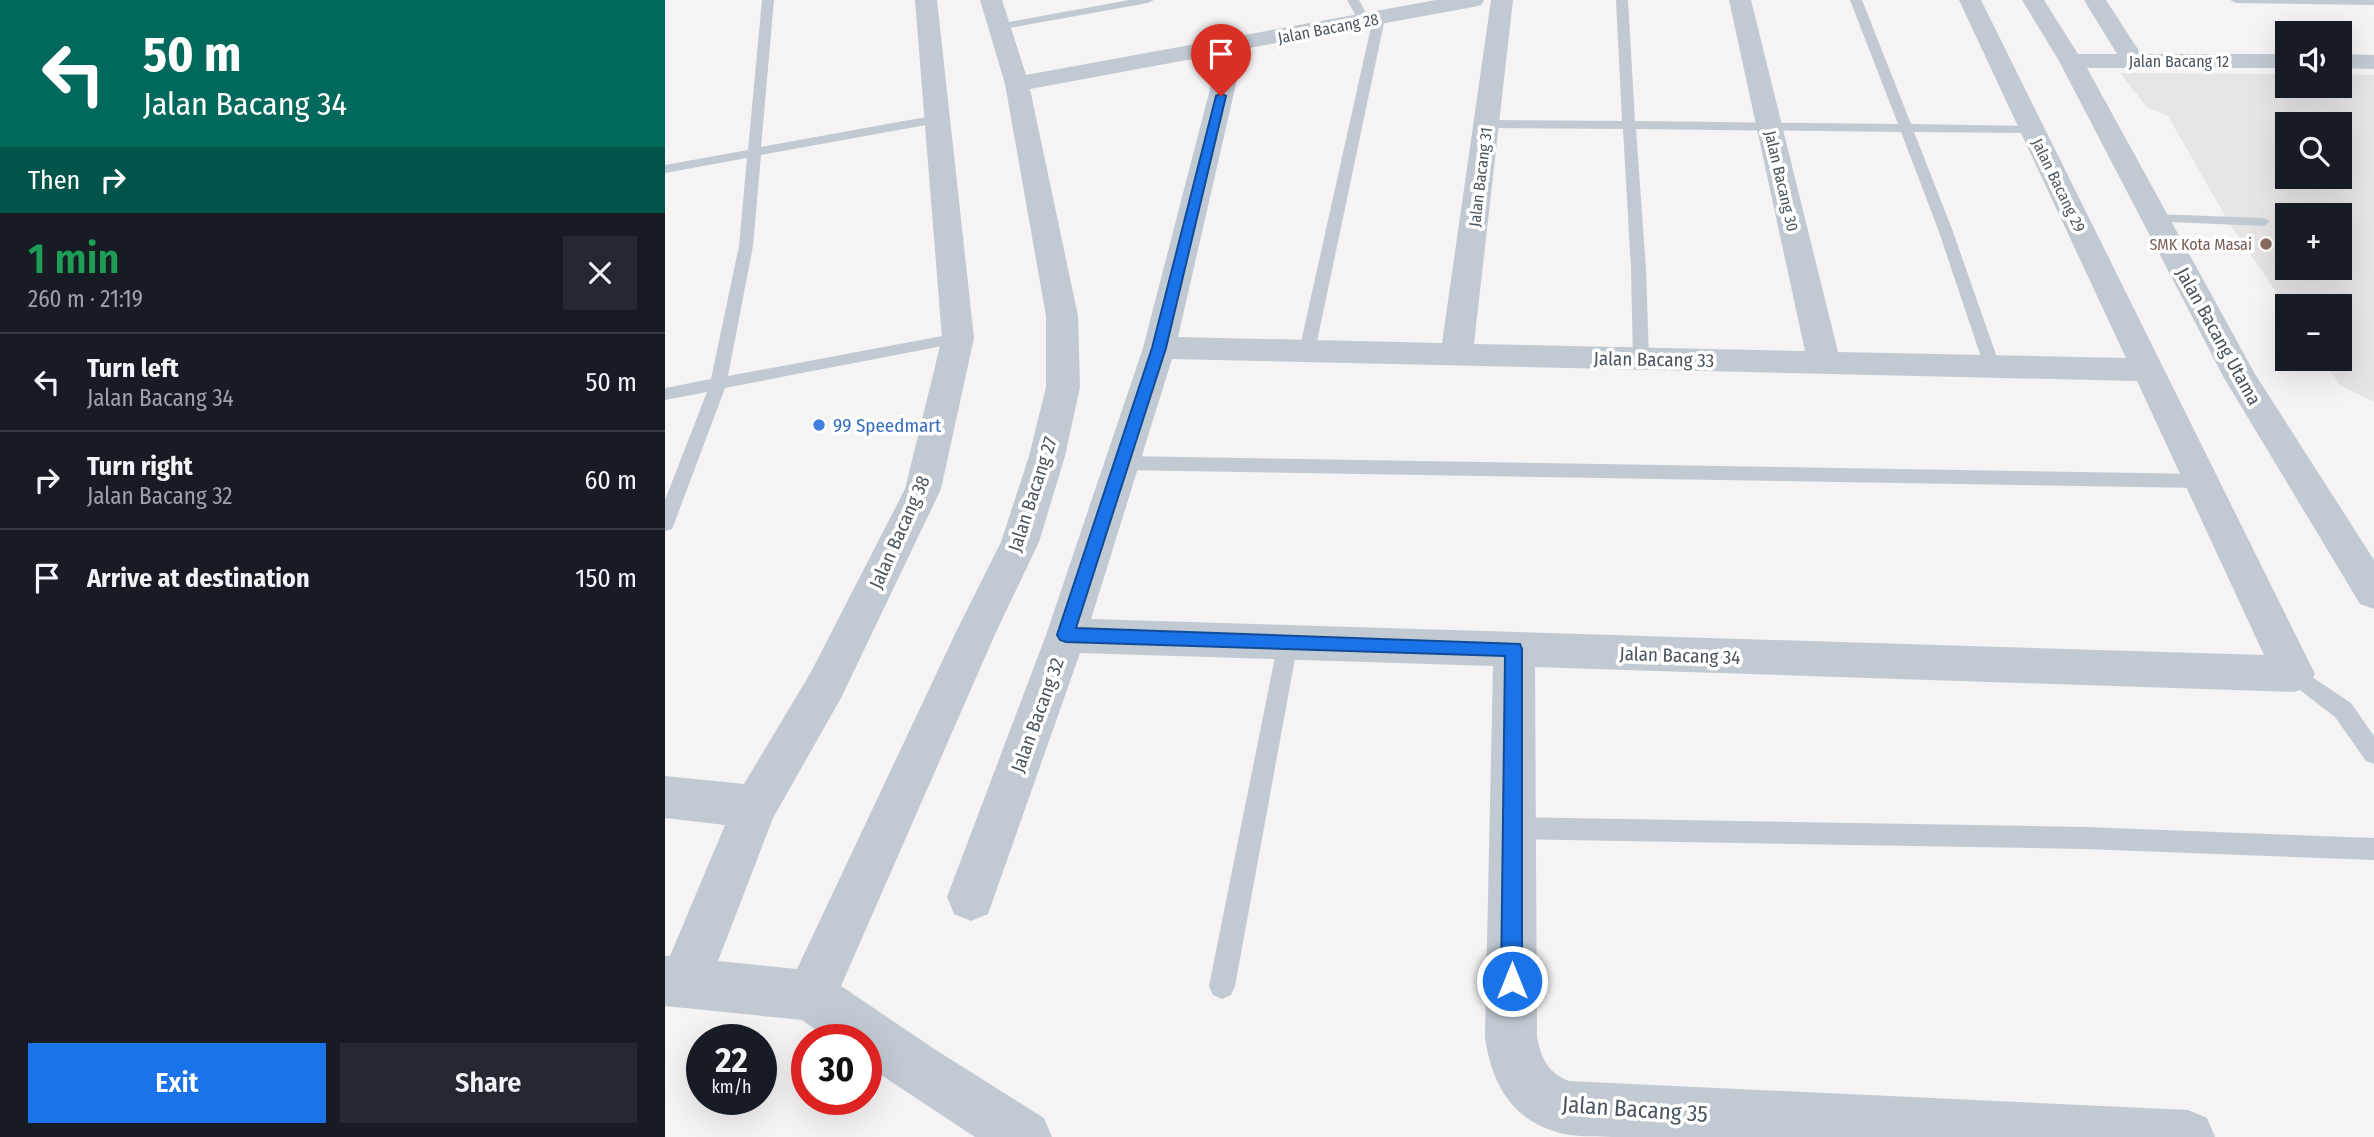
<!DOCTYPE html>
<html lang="en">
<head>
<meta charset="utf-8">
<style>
  body { margin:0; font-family:"Fira Sans Condensed",sans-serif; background:#242831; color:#f1f3f6; height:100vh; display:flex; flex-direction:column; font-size:26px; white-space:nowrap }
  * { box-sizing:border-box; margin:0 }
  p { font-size:23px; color:#9ea1a6 }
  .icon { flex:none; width:38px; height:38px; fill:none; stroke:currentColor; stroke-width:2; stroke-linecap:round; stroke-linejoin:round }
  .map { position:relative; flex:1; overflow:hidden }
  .panel { display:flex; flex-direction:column; background:#171b24; width:665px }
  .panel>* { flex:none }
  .banner { background:#00695c; color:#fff; overflow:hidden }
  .controls { position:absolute; left:1610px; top:21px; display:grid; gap:14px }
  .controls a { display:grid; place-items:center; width:77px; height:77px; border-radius:0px; background:#171b24; box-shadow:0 7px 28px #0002; font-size:35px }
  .speed { position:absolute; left:21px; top:1024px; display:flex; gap:14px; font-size:35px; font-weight:700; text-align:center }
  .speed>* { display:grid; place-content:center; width:91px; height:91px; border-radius:50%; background:#171b24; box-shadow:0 7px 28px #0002; line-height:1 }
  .speed small { font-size:18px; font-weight:400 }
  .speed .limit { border:10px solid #d22; background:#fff; color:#111 }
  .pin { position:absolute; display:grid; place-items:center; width:60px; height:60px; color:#fff; margin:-72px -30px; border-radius:50% 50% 50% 0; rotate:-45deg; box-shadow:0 0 7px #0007 }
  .pin .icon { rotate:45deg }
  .me { position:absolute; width:77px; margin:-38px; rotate:0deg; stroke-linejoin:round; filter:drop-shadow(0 0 5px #0008) }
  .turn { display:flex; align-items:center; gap:24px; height:147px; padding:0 28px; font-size:32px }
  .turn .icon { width:91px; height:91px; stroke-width:2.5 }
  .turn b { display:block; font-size:49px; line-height:60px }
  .then { display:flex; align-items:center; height:66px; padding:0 28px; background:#0003; gap:14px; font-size:26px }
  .round { display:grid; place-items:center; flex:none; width:74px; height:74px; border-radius:0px; background:#242831 }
  .head { display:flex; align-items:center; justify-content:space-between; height:119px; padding:0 28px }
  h1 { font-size:42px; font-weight:600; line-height:52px; color:#1e9e55 }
  .button { display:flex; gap:14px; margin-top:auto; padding:14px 28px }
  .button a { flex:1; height:80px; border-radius:0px; background:#1a73e8; color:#fff; font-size:28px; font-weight:600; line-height:80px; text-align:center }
  .button a+a { background:#242831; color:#f1f3f6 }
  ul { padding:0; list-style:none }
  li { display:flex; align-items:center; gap:21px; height:98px; padding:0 28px; border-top:2px solid #363941 }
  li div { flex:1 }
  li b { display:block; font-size:26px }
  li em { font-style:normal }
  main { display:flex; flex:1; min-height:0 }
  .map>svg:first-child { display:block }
  .education { fill:#e6e4e5; fill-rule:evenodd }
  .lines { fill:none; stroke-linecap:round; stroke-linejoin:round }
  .service { fill:#c1cad2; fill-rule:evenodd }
  .minor { fill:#c1cad2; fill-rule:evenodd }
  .route { fill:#1a73e8; stroke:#114b97; stroke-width:2 }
  .education-dot { fill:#8d6e63; stroke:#fff; stroke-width:2.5 }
  .shop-dot { fill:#3f7fe0; stroke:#fff; stroke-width:2.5 }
  .labels { text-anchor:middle; stroke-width:7; stroke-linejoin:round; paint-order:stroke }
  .far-street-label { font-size:16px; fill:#4a5661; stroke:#fff }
  .far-education-label { font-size:16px; fill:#785e54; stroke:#fff; text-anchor:end }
  .street-label { font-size:19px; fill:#4a5661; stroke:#fff }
  .shop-label { font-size:19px; fill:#366cbe; stroke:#fff; text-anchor:start }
  .near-street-label { font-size:23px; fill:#4a5661; stroke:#fff }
</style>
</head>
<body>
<main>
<section class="panel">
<div class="banner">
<div class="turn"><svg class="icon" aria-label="left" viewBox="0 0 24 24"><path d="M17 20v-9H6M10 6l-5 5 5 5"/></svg><div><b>50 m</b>Jalan Bacang 34</div></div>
<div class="then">Then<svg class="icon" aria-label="right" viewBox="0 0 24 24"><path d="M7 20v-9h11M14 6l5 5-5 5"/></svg></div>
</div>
<div class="head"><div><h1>1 min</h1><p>260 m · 21:19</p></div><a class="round"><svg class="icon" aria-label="close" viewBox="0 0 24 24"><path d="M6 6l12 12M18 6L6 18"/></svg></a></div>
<ul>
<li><svg class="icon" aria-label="left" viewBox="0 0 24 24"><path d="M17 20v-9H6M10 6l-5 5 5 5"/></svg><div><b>Turn left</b><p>Jalan Bacang 34</p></div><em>50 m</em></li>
<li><svg class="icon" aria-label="right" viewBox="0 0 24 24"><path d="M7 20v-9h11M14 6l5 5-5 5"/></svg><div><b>Turn right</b><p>Jalan Bacang 32</p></div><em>60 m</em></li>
<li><svg class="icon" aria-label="arrive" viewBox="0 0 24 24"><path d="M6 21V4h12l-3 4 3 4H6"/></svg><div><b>Arrive at destination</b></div><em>150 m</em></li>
</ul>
<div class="button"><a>Exit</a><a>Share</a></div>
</section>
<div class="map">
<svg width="1709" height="1137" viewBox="0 0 1709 1137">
  <rect width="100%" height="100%" fill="#f5f3f3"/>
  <path class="education" d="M1455,73L1622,74V86H1675V74L1709,75V402L1675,385L1657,359H1675V306L1622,308L1563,221L1503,116L1482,107ZM1622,124H1675V177H1622ZM1622,215H1675V268H1622Z"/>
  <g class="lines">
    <g class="service">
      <polygon points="97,0 109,0 96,147 272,115 278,119 272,123 96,155 88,246 63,376 293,333 301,338 293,343 60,388 9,524 7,529 0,531 0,500 42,392 0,400 0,388 46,379 74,246 82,158 0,173 0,165 83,150"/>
      <polygon points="464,0 489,0 483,3 333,30 327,27 333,24"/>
      <polygon points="682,0 694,0 705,21 703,23 695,23"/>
      <polygon points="951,0 963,0 970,121 1233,124 1185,0 1197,0 1246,124 1372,126 1372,132 1367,133 1249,132 1287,229 1335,366 1333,370 1327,372 1319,366 1273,229 1236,132 971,129 981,269 984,359 982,363 970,363 968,359 966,269 958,129 821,128 815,124 821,120 957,121"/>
      <polygon points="1565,0 1709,0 1709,5 1571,3"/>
      <polygon points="714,15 720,18 650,351 642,356 634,351 708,18"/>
      <polygon points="1489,214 1598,218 1605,222 1598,226 1484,221 1484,215"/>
      <polygon points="457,456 1536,474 1542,476 1545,481 1542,486 1536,488 457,470 451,468 448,463 451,458"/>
      <polygon points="623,633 630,636 633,642 570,986 566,995 557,999 548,995 544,986 613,642 616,636"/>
      <polygon points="1629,665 1686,703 1709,736 1709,764 1701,761 1670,717 1622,680 1619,674 1622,668"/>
      <polygon points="847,817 1420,827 1709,838 1709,860 1420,849 847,839 839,836 836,828 839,820"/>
    </g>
    <g class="minor">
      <path d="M250,0H272L309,338L276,489L176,698L108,818L53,961L132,969L291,632L336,542L364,456L381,387V316L340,84L315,0H337L361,75L771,0H819L816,5L808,7L579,49L513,337L777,343L826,0H848L809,344L1140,351L1064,0H1086L1173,352L1461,358L1294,0H1316L1650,674L1644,687L1629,692L870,667L872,1037C876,1058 883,1073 904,1081L1523,1110L1542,1118L1550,1137H948C934,1136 919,1137 905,1135C851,1126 827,1088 820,1037L828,666L415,653L323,914L306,921L289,914L282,897L381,635L478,348L554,54L365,89L413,316L415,387L400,456L374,542L331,632L176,986L274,1052L379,1118L387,1137H310L201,1065V1040H165L137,1020L0,1006V956H5L60,825L0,818V776L79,784L146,672L240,489L277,338ZM507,359L1472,381L1599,655L426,619Z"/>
      <polygon points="1357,0 1379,0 1413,54 1452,54 1419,0 1441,0 1476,54 1622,54 1622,68 1422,68 1590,374 1709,560 1709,609 1695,604 1559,378 1394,61"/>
      <polygon points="1675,54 1709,55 1709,69 1675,68"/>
    </g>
  </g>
  <polygon class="route" points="556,93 561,96 501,348 411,628 855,644 857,649 857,981 854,988 847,991 839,988 836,981 840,656 401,642 395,640 392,635 487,348 551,96"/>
  <circle class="education-dot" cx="1601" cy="244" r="7"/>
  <circle class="shop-dot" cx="154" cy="425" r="7"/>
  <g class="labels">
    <g class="far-street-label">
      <text transform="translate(663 28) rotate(-11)" y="6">Jalan Bacang 28</text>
      <text x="1514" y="67">Jalan Bacang 12</text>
      <text transform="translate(815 177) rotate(-83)" y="6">Jalan Bacang 31</text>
      <text transform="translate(1117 181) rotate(77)" y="6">Jalan Bacang 30</text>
      <text transform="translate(1394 185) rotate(64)" y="6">Jalan Bacang 29</text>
    </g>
    <g class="far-education-label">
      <text x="1587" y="250">SMK Kota Masai</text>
    </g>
    <g class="street-label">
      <text transform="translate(1554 336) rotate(61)" y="7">Jalan Bacang Utama</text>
      <text transform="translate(989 359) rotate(1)" y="7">Jalan Bacang 33</text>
      <text transform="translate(367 494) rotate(-72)" y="7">Jalan Bacang 27</text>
      <text transform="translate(234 532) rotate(-66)" y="7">Jalan Bacang 38</text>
      <text transform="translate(1015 655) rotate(2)" y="7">Jalan Bacang 34</text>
      <text transform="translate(372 715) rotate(-70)" y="7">Jalan Bacang 32</text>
    </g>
    <g class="shop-label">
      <text x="168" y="432">99 Speedmart</text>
    </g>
    <g class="near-street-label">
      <text transform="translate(970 1109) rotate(4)" y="8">Jalan Bacang 35</text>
    </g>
  </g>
</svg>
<div class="controls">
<a><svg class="icon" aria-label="sound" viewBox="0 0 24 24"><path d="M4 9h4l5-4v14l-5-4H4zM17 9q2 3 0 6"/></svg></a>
<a><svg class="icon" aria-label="search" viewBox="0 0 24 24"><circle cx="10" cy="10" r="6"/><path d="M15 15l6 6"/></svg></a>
<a>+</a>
<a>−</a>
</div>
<div class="speed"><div>22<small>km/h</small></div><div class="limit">30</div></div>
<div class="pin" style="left:556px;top:96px;background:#d93025"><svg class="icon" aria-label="arrive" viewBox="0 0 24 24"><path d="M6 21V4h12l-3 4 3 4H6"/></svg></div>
<svg class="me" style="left:847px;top:981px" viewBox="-20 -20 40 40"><circle r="17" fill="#1a73e8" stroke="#fff" stroke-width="3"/><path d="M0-11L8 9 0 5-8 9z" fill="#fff"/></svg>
</div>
</main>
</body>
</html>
